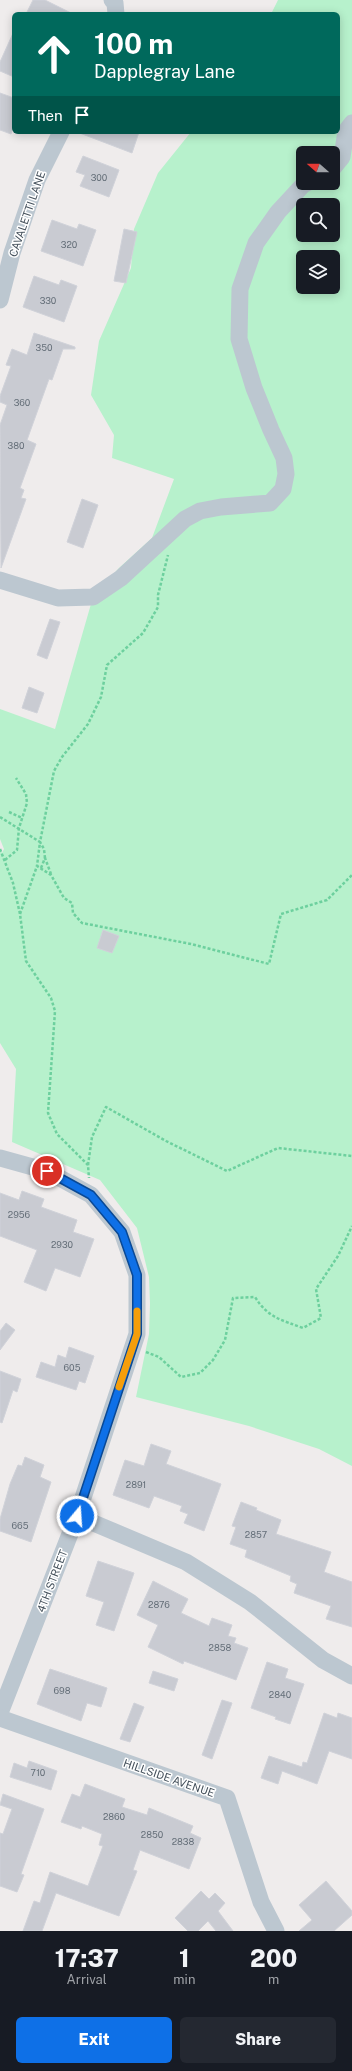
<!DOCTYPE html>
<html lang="en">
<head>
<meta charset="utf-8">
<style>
  body { margin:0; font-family:"Public Sans",sans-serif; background:#242831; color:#f1f3f6; height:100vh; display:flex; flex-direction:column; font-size:15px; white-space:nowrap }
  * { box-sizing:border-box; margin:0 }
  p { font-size:13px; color:#9ea1a6 }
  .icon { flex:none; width:22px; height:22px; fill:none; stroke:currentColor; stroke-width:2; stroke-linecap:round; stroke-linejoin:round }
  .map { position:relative; height:1931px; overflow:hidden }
  .drawer { display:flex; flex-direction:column; background:#171b24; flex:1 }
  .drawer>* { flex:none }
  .guide { position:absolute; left:12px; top:12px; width:328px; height:122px; border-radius:6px; box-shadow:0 2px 10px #0003; background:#00695c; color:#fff; overflow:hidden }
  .needle { width:26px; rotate:290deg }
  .controls { position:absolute; left:296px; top:146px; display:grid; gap:8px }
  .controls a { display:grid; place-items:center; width:44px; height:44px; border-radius:6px; background:#171b24; box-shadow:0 2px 10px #0003; font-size:20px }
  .pin { position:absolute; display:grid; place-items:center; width:34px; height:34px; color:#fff; margin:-17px; border:2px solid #fff; border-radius:50%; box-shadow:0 1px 4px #0007 }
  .me { position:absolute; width:44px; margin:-22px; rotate:18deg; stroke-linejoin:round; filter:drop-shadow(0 0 3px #0008) }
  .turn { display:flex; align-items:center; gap:14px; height:84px; padding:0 16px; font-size:18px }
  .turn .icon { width:52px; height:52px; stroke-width:2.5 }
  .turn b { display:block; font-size:28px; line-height:34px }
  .then { display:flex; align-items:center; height:38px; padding:0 16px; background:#0003; gap:8px; font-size:15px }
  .eta { display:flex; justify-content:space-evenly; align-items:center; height:68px; text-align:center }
  .eta b { font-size:24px; font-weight:800; line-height:28px }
  .cta { display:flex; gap:8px; margin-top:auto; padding:8px 16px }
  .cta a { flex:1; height:46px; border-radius:6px; background:#0e70e7; color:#fff; font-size:16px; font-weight:800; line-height:46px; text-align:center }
  .cta a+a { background:#242831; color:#f1f3f6 }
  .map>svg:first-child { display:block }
  .green { fill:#b7f1cc; fill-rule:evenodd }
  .building { fill:#c9cbd2; stroke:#d0d2d9 }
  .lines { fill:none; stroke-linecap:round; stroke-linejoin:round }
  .path { stroke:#6dd09e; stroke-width:2.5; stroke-dasharray:3 2; stroke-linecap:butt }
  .minor { stroke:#bcc7d0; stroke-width:17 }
  .route-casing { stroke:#094996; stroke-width:10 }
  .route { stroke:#0e70e7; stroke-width:7 }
  .slow { stroke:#f59e0b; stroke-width:7 }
  .labels { text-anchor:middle; stroke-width:3; stroke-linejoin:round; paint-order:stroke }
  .number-label { font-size:9px; fill:#656f79 }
  .street-label { font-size:11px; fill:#44505b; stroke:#fff }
</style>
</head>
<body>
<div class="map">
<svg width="352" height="1931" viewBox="0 0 352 1931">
  <rect width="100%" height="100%" fill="#efecec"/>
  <path class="green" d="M278,0H352V1466L319,1449L249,1426L136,1397L149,1334L150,1304L149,1277L137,1228L100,1180L12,1142L16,1069L0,1043V849L2,853L4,849L0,839V709L55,729L93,597L119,568L152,538L174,479L112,458L114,435L91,395L99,341L131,268L134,229L158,173L191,132H338V14H271ZM303,153H333V183H303ZM303,205H333V235H303ZM303,257H333V287H303Z"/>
  <g class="building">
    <polygon points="33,0 45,0 73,14 26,14"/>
    <polygon points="14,31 14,77 0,71 0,62"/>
    <polygon points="0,93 14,98 14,126 11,134 0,130"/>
    <polygon points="77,132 139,132 132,153"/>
    <polygon points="83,156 119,170 109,197 80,186 85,175 76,172"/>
    <polygon points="52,220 77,229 79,224 96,230 83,266 41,251"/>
    <polygon points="124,229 137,232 126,283 114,281"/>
    <polygon points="34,276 59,285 61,280 77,286 64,322 23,307"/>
    <polygon points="34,333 75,347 75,349 63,349 52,380 49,379 27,440 36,444 20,488 24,490 21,498 26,499 1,568 0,425 7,405 0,402 0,396 11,366 6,365 12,349 27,355"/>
    <polygon points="82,499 98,505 83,548 67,542"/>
    <polygon points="50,619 60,622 47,659 37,655"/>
    <polygon points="29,687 44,693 37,713 22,708"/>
    <polygon points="103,930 119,936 112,953 97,948"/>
    <polygon points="22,1191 44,1199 41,1207 77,1220 73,1232 94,1239 80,1277 55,1268 46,1291 24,1282 37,1250 0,1236 0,1193 19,1200"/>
    <polygon points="6,1323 15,1330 0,1350 0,1331"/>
    <polygon points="69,1347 94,1356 85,1383 79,1381 76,1390 36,1377 41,1362 55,1367 58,1355 66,1358"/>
    <polygon points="0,1371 21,1379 17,1392 13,1390 2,1423 0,1422"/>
    <polygon points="151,1444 171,1451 166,1464 221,1484 204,1531 184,1523 188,1514 180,1511 182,1506 154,1496 149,1508 113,1495 125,1460 144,1466"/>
    <polygon points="25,1457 44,1465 40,1477 51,1482 31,1542 0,1531 0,1519 10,1484 18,1465 22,1466"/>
    <polygon points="241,1502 257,1508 256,1510 281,1520 276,1534 331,1552 324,1572 352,1582 352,1627 326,1619 331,1606 294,1593 297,1584 290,1581 291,1576 245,1557 247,1550 230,1544 236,1527 232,1526"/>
    <polygon points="98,1561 134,1573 114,1631 96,1625 104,1602 86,1596"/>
    <polygon points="153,1581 188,1599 181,1613 209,1626 212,1618 232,1625 228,1636 236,1638 234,1643 248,1648 236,1680 184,1661 183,1664 148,1647 158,1625 137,1615"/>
    <polygon points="267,1662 288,1669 285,1678 304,1684 290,1724 275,1719 276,1717 251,1708"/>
    <polygon points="50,1669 107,1688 101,1707 87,1703 81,1721 37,1704"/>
    <polygon points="153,1671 178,1679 174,1691 149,1683"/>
    <polygon points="222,1700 232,1703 212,1759 202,1755"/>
    <polygon points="134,1703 144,1707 130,1742 120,1739"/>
    <polygon points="324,1713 337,1718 338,1713 352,1718 352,1759 329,1751 317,1784 282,1771 278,1784 261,1778 269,1756 302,1767 303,1762 307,1763"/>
    <polygon points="29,1761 57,1771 51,1790 10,1777 14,1763 27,1768"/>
    <polygon points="85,1784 125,1799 122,1807 147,1815 149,1808 193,1826 190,1833 201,1838 189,1869 140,1850 133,1870 137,1871 119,1916 56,1893 42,1931 23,1931 34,1901 40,1903 50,1872 88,1886 103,1846 99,1845 102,1834 82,1826 81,1829 61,1822 72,1794 80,1797"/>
    <polygon points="3,1794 44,1809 21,1874 24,1875 17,1892 0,1886 0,1833 3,1834 12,1809 0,1805"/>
    <polygon points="326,1881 352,1911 352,1915 334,1931 299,1931 312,1920 299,1905"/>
    <polygon points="201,1891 209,1899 215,1893 225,1903 218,1911 233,1931 216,1931 208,1921 198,1931 188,1931 175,1918"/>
  </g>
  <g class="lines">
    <g class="path">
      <polyline points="9,812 22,818"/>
      <polyline points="0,817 40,842 37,866"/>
      <polyline points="0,849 13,883 20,914 26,961 51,998 55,1011 48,1113 57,1134 88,1165 89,1178"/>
      <polyline points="45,858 44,849 40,842 54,771 62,757 88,724 101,697 107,665 143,633 158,607 158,595 168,555"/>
      <polyline points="5,860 17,850 19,828 27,803 26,794 16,778"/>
      <polyline points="41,868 45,858 51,874"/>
      <polyline points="20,914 37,866 51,875 64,898 72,903 73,913 82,923 191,944 269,964 281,914 327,900 352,875"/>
      <polyline points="88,1165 92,1137 106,1107 166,1141 227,1171 278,1148 352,1156"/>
      <path d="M146,1352L159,1357L181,1377L200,1373L213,1360L225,1340L233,1298L255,1297C268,1318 282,1320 303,1328L321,1318L316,1289L338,1256L352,1226"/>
    </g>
    <g class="minor">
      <polyline points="112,0 115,3 116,14"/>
      <polyline points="333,168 342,157 346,131 352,123"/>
      <polyline points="0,300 12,253 37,180 61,132"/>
      <polyline points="0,580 58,598 93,597 121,578 185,519 200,511 221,507 270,503 283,489 286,474 284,458 271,430 254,388 239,339 240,289 256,243 278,212 303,185 307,183"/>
      <polyline points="0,1158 47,1171 91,1195 122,1232 137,1275 137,1334 77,1516 0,1713"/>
      <polyline points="77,1516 186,1562 250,1602 323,1660 352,1676"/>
      <polyline points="0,1718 227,1798 261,1902 276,1931"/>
    </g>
  </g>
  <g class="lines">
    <g class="route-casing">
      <polyline id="route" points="47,1171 91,1195 122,1232 137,1275 137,1334 77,1516"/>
    </g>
    <use href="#route" class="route"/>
    <polyline class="slow" points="119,1387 137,1334 137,1311"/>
  </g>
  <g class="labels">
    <g class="number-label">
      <text x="99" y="181">300</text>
      <text x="69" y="248">320</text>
      <text x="48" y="304">330</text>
      <text x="44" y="351">350</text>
      <text x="22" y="406">360</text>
      <text x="16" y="449">380</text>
      <text x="19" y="1218">2956</text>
      <text x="62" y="1248">2930</text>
      <text x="72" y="1371">605</text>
      <text x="136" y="1488">2891</text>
      <text x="20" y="1529">665</text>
      <text x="256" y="1538">2857</text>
      <text x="159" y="1608">2876</text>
      <text x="220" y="1651">2858</text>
      <text x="62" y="1694">698</text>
      <text x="280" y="1698">2840</text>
      <text x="38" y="1776">710</text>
      <text x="114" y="1820">2860</text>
      <text x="152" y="1838">2850</text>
      <text x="183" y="1845">2838</text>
    </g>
    <g class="street-label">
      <text transform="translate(27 214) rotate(-71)" y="4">CAVALETTI LANE</text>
      <text transform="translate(52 1581) rotate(-69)" y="4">4TH STREET</text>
      <text transform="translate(169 1778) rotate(19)" y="4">HILLSIDE AVENUE</text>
    </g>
  </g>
</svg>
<div class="controls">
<a><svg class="needle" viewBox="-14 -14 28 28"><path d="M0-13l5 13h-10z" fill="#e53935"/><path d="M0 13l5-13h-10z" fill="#9ea1a6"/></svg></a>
<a><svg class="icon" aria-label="search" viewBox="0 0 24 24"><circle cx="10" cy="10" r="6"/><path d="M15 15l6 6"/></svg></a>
<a><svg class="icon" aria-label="layers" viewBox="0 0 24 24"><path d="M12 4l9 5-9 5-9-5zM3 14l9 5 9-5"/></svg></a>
</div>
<div class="pin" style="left:47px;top:1171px;background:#d93025"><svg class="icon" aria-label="arrive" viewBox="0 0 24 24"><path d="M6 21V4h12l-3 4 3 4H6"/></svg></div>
<svg class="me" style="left:77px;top:1516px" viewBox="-20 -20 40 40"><circle r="17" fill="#0e70e7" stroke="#fff" stroke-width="3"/><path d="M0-11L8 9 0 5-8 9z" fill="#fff"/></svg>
<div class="guide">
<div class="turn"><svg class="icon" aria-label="ahead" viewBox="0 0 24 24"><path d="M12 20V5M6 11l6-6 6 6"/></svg><div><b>100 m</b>Dapplegray Lane</div></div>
<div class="then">Then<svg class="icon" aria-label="arrive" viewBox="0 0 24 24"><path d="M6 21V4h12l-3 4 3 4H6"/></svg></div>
</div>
</div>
<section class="drawer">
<div class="eta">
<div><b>17:37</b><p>Arrival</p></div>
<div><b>1</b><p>min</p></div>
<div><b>200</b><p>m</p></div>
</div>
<div class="cta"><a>Exit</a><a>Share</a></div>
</section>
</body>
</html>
